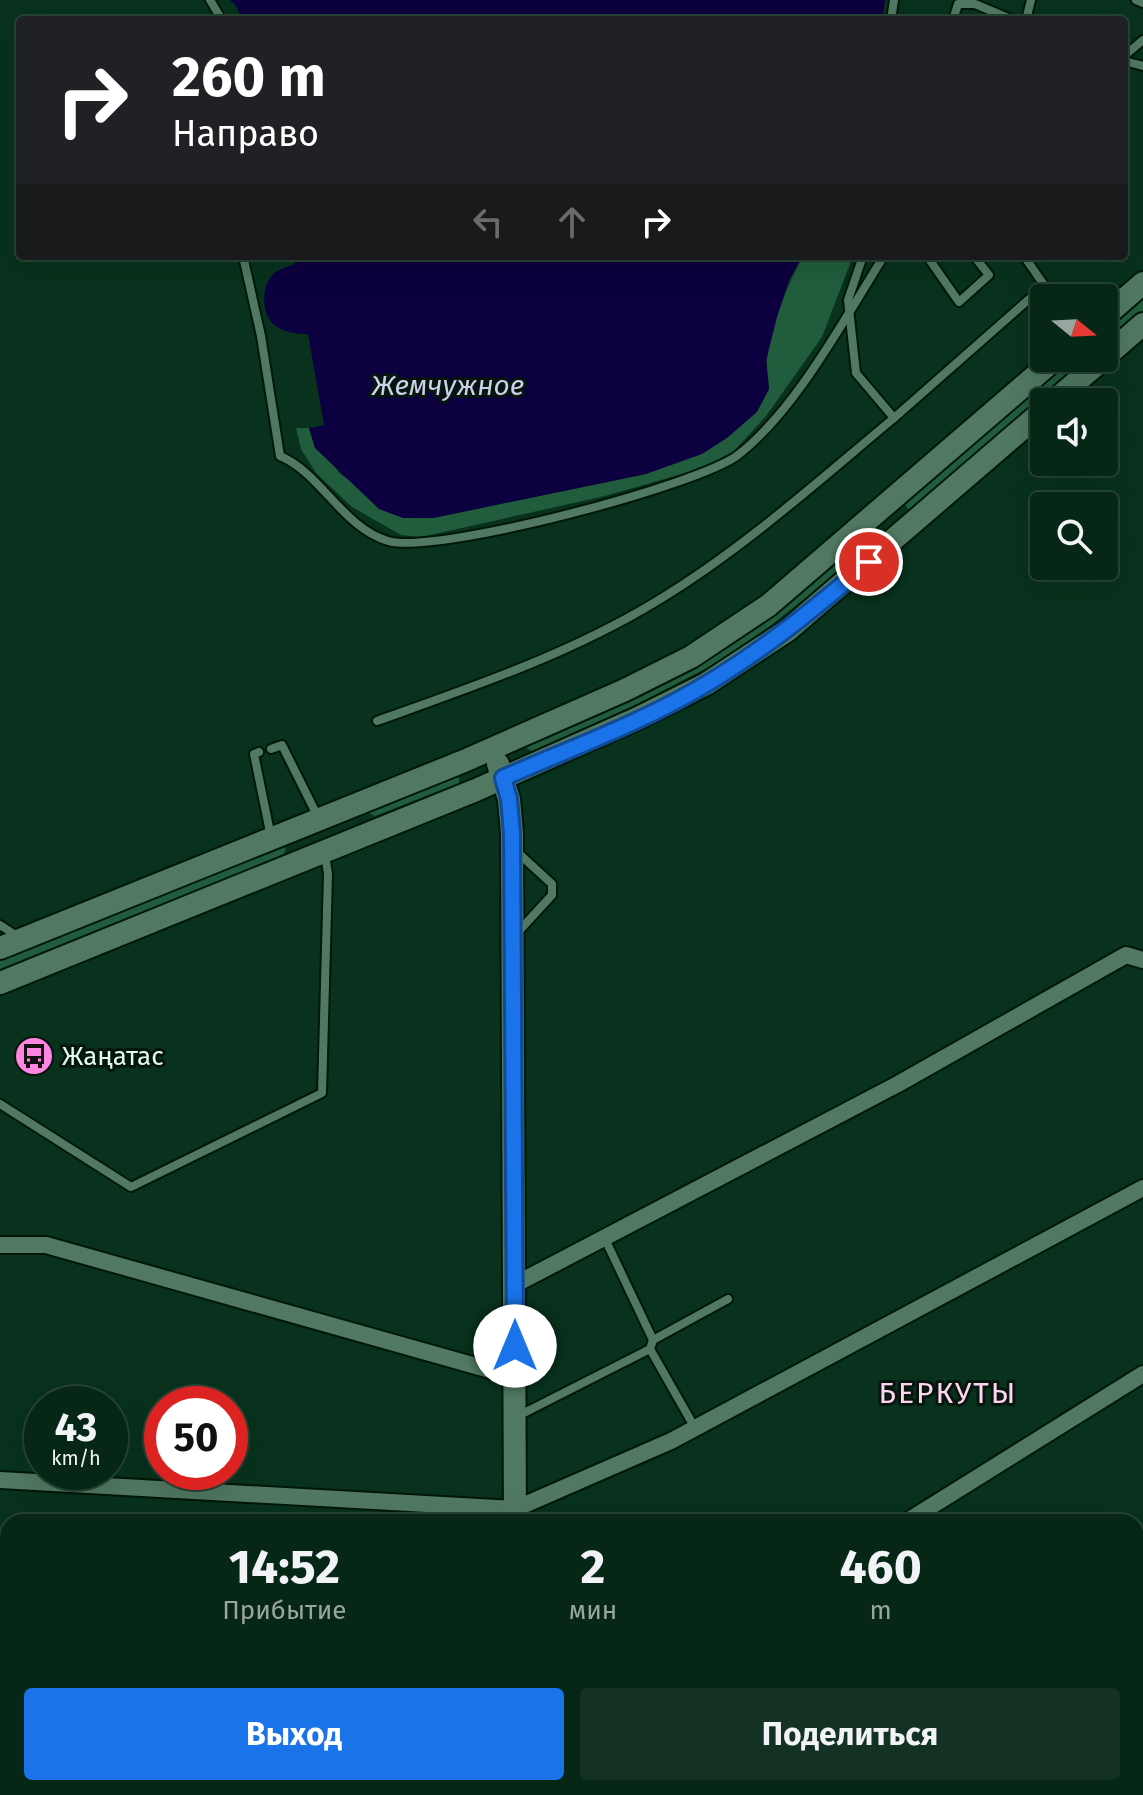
<!DOCTYPE html>
<html lang="ru">
<head>
<meta charset="utf-8">
<style>
  body { margin:0; font-family:"Fira Sans",sans-serif; background:#143223; color:#f1f3f6; height:100vh; display:flex; flex-direction:column; font-size:30px; white-space:nowrap }
  * { box-sizing:border-box; margin:0 }
  p { font-size:26px; color:#98a5a1 }
  .icon { flex:none; width:44px; height:44px; fill:none; stroke:currentColor; stroke-width:2; stroke-linecap:round; stroke-linejoin:round }
  .map { position:relative; flex:1; overflow:hidden }
  .side { position:absolute; left:0px; top:1514px; width:1144px; height:282px; display:flex; flex-direction:column; background:#062616; border-radius:24px 24px 0 0; box-shadow:0 8px 32px #0002,0 0 0 2px #274335 }
  .side>* { flex:none }
  .hud { position:absolute; left:16px; top:16px; width:1112px; height:244px; border-radius:8px; box-shadow:0 8px 32px #0002,0 0 0 2px #274335; background:#202124; color:#fff; overflow:hidden }
  .needle { width:52px; rotate:108deg }
  .tools { position:absolute; left:1030px; top:284px; display:grid; gap:16px }
  .tools a { display:grid; place-items:center; width:88px; height:88px; border-radius:8px; background:#062616; box-shadow:0 8px 32px #0002,0 0 0 2px #274335; font-size:40px }
  .speed { position:absolute; left:24px; top:1386px; display:flex; gap:16px; font-size:40px; font-weight:700; text-align:center }
  .speed>* { display:grid; place-content:center; width:104px; height:104px; border-radius:50%; background:#062616; box-shadow:0 8px 32px #0002,0 0 0 2px #274335; line-height:1 }
  .speed small { font-size:20px; font-weight:400 }
  .speed .limit { border:12px solid #d22; background:#fff; color:#111 }
  .pin { position:absolute; display:grid; place-items:center; width:68px; height:68px; color:#fff; margin:-34px; border:4px solid #fff; border-radius:50%; box-shadow:0 2px 8px #0007 }
  .me { position:absolute; width:88px; margin:-44px; rotate:0deg; stroke-linejoin:round; filter:drop-shadow(0 0 6px #0008) }
  .turn { display:flex; align-items:center; gap:28px; height:168px; padding:0 24px; font-size:36px }
  .turn .icon { width:104px; height:104px; stroke-width:2.5 }
  .turn b { display:block; font-size:56px; line-height:68px }
  .lanes { display:flex; align-items:center; height:76px; padding:0 24px; background:#0003; justify-content:center; gap:40px; direction:ltr }
  .lanes .off { opacity:.35 }
  .eta { display:flex; justify-content:space-evenly; align-items:center; height:136px; text-align:center }
  .eta b { font-size:48px; font-weight:700; line-height:56px }
  .button { display:flex; gap:16px; margin-top:auto; padding:16px 24px }
  .button a { flex:1; height:92px; border-radius:8px; background:#1a73e8; color:#fff; font-size:32px; font-weight:700; line-height:92px; text-align:center }
  .button a+a { background:#143223; color:#f1f3f6 }
  .map>svg:first-child { display:block }
  .green { fill:#215d3d }
  .water { fill:#0c0040 }
  .lines { fill:none; stroke-linecap:round; stroke-linejoin:round }
  .river { stroke:#0c0040; stroke-width:26 }
  .service-casing { stroke:#001809; stroke-width:12 }
  .minor-casing { stroke:#001809; stroke-width:20 }
  .secondary-casing { stroke:#001809; stroke-width:26 }
  .service { stroke:#517961; stroke-width:8 }
  .minor { stroke:#517961; stroke-width:16 }
  .secondary { stroke:#517961; stroke-width:22 }
  .route-casing { stroke:#114b97; stroke-width:20 }
  .route { stroke:#1a73e8; stroke-width:14 }
  .labels { text-anchor:middle; stroke-width:6; stroke-linejoin:round; paint-order:stroke }
  .poi-label { font-size:26px; fill:#e4faeb; stroke:#06160d; text-anchor:start }
  .water-label { font-size:28px; font-style:italic; fill:#ccd1e9; stroke:#06160d }
  .quarter-label { font-size:30px; letter-spacing:2px; fill:#fed4f1; stroke:#06160d }
</style>
</head>
<body>
<div class="map">
<svg width="1143" height="1795" viewBox="0 0 1143 1795">
  <rect width="100%" height="100%" fill="#08321d"/>
  <g class="green">
    <path d="M803,256H853L822,337L766,416L733,452L696,470L605,496L421,537L401,535L352,507L316,473L301,449L296,428H309L315,448L331,460L339,473L403,518H433L646,474L769,389C769,380 767,372 767,363C767,335 789,281 803,256Z"/>
    <polygon points="1143,296 1143,313 1104,347 1104,330"/>
    <polygon points="1071,358 1091,358 914,509 908,509 904,502 907,498"/>
    <polygon points="866,533 871,533 876,537 873,545 737,652 638,704 535,752 527,749 526,744 630,694"/>
    <polygon points="459,774 459,783 375,816 369,813 370,810"/>
    <polygon points="278,845 283,846 286,849 281,859 0,974 0,961"/>
  </g>
  <g class="water">
    <polygon points="230,0 885,0 882,20 242,20 237,7"/>
    <path d="M294,256H803L789,280L777,317L766,361L769,389L757,412L727,438L702,454L646,474L433,518H403L379,509L315,448L309,428L324,425L308,334C296,334 281,332 272,323C260,310 262,280 277,271C282,268 290,266 295,264Z"/>
  </g>
  <g class="lines">
    <g class="river">
      <polyline points="0,1644 8,1638"/>
      <polyline points="614,1788 617,1795"/>
    </g>
    <g class="service-casing">
      <g id="service">
        <polyline points="210,0 222,20"/>
        <polyline points="1136,0 1143,3"/>
        <polyline points="891,20 894,0"/>
        <polyline points="953,20 958,4 975,4 1013,20"/>
        <polyline points="1026,20 1031,0"/>
        <polyline points="1124,56 1143,40"/>
        <polyline points="1124,61 1143,66"/>
        <path d="M243,256L261,336L280,456C321,473 342,527 388,541C435,555 697,486 738,455C796,410 844,319 884,256"/>
        <polyline points="863,256 848,300 856,373 894,418 1044,286"/>
        <polyline points="927,256 959,302 989,275 974,256"/>
        <polyline points="1024,256 1053,298"/>
        <path d="M377,721C472,687 570,654 657,601C743,549 817,482 894,418"/>
        <polyline points="271,749 282,745 319,819"/>
        <polyline points="259,752 254,754 271,837"/>
        <polyline points="516,851 552,884 552,895 518,932"/>
        <polyline points="0,925 20,938"/>
        <polyline points="0,1104 131,1187 322,1093 328,874 325,855"/>
        <polyline points="605,1239 653,1340 650,1349"/>
        <polyline points="653,1340 728,1299"/>
        <polyline points="518,1416 650,1349 695,1428"/>
        <polyline points="1136,1685 1143,1666"/>
        <polyline points="857,1788 867,1795"/>
        <polyline points="1043,1795 1058,1788"/>
      </g>
    </g>
    <g class="minor-casing">
      <g id="minor">
        <polyline points="0,1245 46,1245 515,1377"/>
        <polyline points="514,1285 898,1084 1126,955 1143,960"/>
        <polyline points="0,1480 515,1509 671,1441 1143,1188"/>
        <polyline points="906,1522 1143,1374"/>
        <polyline points="0,1755 8,1754"/>
        <polyline points="323,1788 354,1795"/>
      </g>
    </g>
    <g class="secondary-casing">
      <g id="secondary">
        <polyline points="1104,317 1143,283"/>
        <polyline points="1104,358 1143,324"/>
        <polyline points="1053,402 1104,358"/>
        <polyline points="498,764 509,799 512,833 515,1522"/>
        <polyline points="0,948 464,761 625,690 691,657 769,605 1056,358"/>
        <polyline points="0,983 476,790 638,718 706,684 788,630 1044,410"/>
        <polyline points="515,1795 515,1788"/>
      </g>
    </g>
    <use href="#service" class="service"/>
    <use href="#minor" class="minor"/>
    <use href="#secondary" class="secondary"/>
  </g>
  <g class="lines">
    <g class="route-casing">
      <path id="route" d="M515,1346L512,833L509,799L503,778C571,748 644,722 708,683C766,648 818,606 869,562"/>
    </g>
    <use href="#route" class="route"/>
  </g>
  <defs>
    <g id="bus-disc" transform="scale(2)"><circle r="9.5" fill="#fe86e0" stroke="#06160d"/><path d="M-5-6H5V4H4V6H2V4H-2V6H-4V4H-5ZM-3.5-4V0h7V-4ZM-3.5 1.2v1.5H-2V1.2ZM2 1.2v1.5H3.5V1.2Z" fill="#111"/></g>
  </defs>
  <g fill-rule="evenodd">
    <use href="#bus-disc" x="34" y="1056"/>
  </g>
  <g class="labels">
    <g class="poi-label">
      <text x="62" y="1065">Жаңатас</text>
    </g>
    <g class="water-label">
      <text x="448" y="395">Жемчужное</text>
    </g>
    <g class="quarter-label">
      <text x="948" y="1403">БЕРКУТЫ</text>
    </g>
  </g>
</svg>
<div class="tools">
<a><svg class="needle" viewBox="-14 -14 28 28"><path d="M0-13l5 13h-10z" fill="#e53935"/><path d="M0 13l5-13h-10z" fill="#98a5a1"/></svg></a>
<a><svg class="icon" aria-label="sound" viewBox="0 0 24 24"><path d="M4 9h4l5-4v14l-5-4H4zM17 9q2 3 0 6"/></svg></a>
<a><svg class="icon" aria-label="search" viewBox="0 0 24 24"><circle cx="10" cy="10" r="6"/><path d="M15 15l6 6"/></svg></a>
</div>
<div class="speed"><div>43<small>km/h</small></div><div class="limit">50</div></div>
<div class="pin" style="left:869px;top:562px;background:#d93025"><svg class="icon" aria-label="arrive" viewBox="0 0 24 24"><path d="M6 21V4h12l-3 4 3 4H6"/></svg></div>
<svg class="me" style="left:515px;top:1346px" viewBox="-20 -20 40 40"><circle r="19" fill="#fff"/><path d="M0-13L10 11 0 6-10 11z" fill="#1a73e8"/></svg>
<div class="hud">
<div class="turn"><svg class="icon" aria-label="right" viewBox="0 0 24 24"><path d="M7 20v-9h11M14 6l5 5-5 5"/></svg><div><b>260 m</b>Направо</div></div>
<div class="lanes"><svg class="icon off" aria-label="left" viewBox="0 0 24 24"><path d="M17 20v-9H6M10 6l-5 5 5 5"/></svg><svg class="icon off" aria-label="ahead" viewBox="0 0 24 24"><path d="M12 20V5M6 11l6-6 6 6"/></svg><svg class="icon" aria-label="right" viewBox="0 0 24 24"><path d="M7 20v-9h11M14 6l5 5-5 5"/></svg></div>
</div>
<section class="side">
<div class="eta">
<div><b>14:52</b><p>Прибытие</p></div>
<div><b>2</b><p>мин</p></div>
<div><b>460</b><p>m</p></div>
</div>
<div class="button"><a>Выход</a><a>Поделиться</a></div>
</section>
</div>
</body>
</html>
